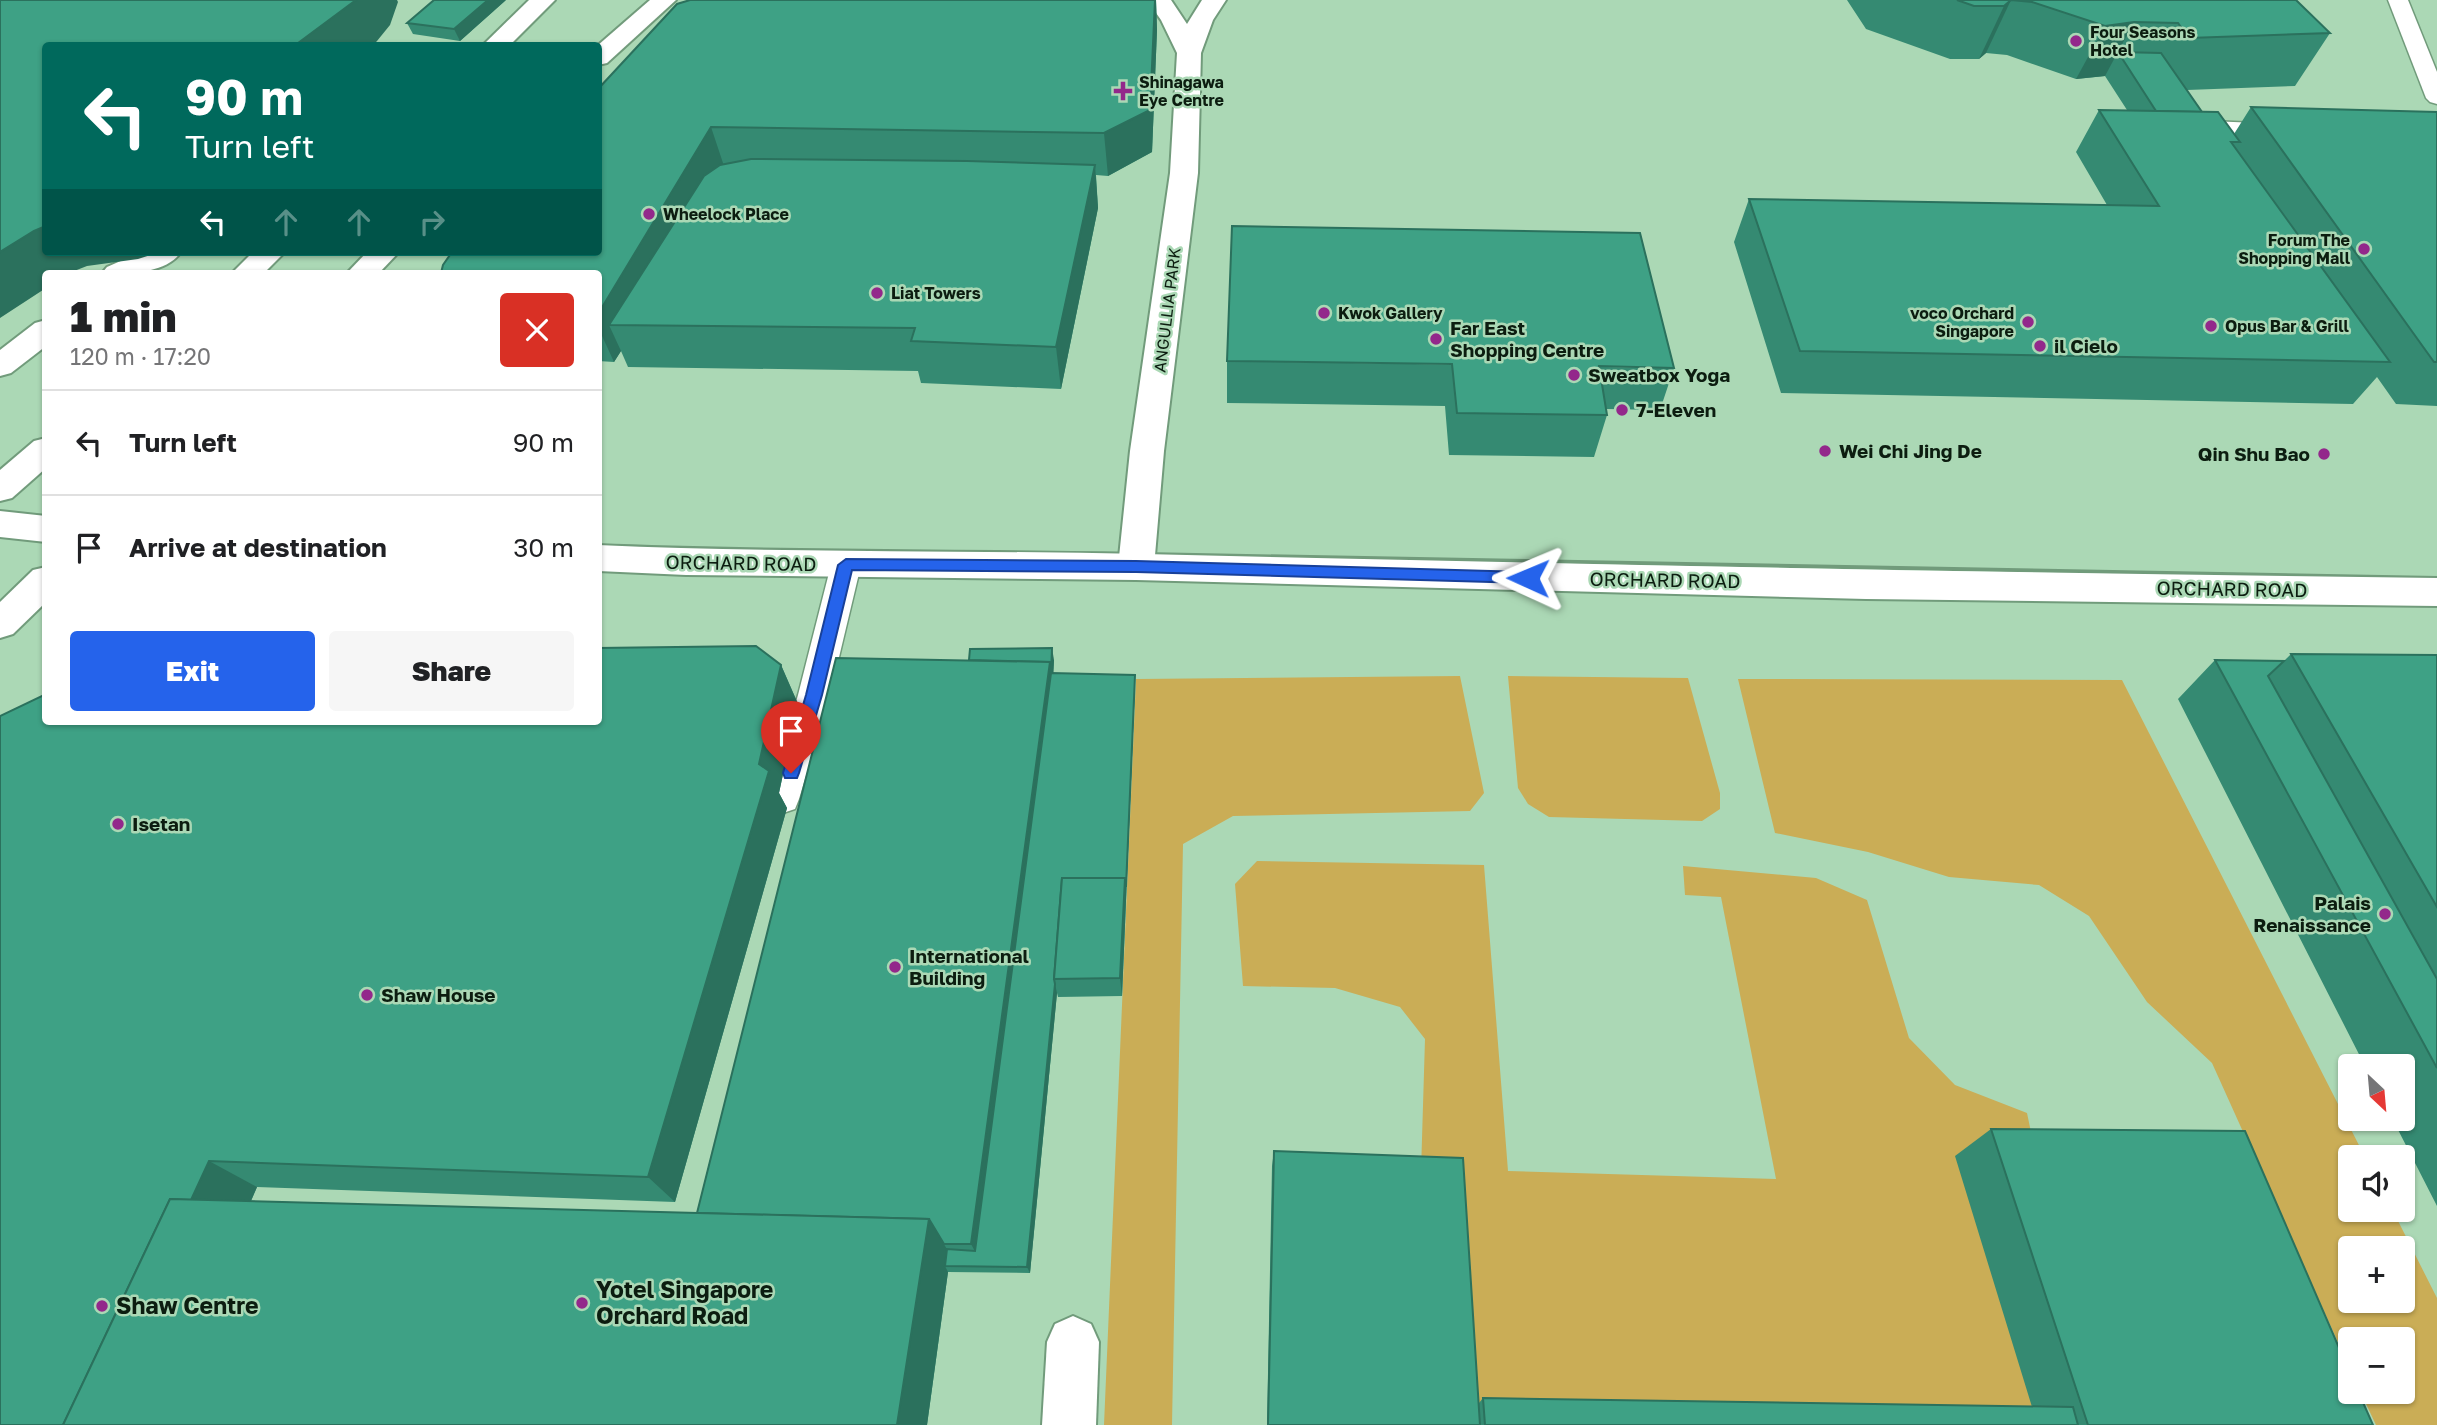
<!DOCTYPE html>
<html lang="en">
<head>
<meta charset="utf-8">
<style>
  body { margin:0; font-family:"Golos Text",sans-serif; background:#f6f6f6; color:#202124; height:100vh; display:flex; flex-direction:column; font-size:26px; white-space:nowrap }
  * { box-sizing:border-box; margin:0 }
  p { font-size:23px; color:#757577 }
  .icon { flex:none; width:38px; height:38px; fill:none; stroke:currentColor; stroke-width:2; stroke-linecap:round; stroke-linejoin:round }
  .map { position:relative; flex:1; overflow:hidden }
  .sheet { position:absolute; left:42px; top:270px; width:560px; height:455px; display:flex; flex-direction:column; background:#fff; border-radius:7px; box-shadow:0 2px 5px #0004 }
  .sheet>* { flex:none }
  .top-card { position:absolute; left:42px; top:42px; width:560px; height:214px; border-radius:7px; box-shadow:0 2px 5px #0004; background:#00695c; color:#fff; overflow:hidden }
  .needle { width:46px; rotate:154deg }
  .fabs { position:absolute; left:2338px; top:1054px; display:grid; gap:14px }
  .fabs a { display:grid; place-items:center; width:77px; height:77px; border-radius:7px; background:#fff; box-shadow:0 2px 5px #0004; font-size:35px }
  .pin { position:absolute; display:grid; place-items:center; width:60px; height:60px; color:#fff; margin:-72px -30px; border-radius:50% 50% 50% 0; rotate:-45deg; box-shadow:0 0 7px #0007 }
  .pin .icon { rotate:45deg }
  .me { position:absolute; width:77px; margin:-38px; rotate:271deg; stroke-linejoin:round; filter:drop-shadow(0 0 5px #0008) }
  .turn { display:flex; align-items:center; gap:24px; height:147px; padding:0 28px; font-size:32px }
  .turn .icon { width:91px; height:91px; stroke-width:2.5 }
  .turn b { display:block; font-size:49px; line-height:60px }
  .lanes { display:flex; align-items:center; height:66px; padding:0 28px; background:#0003; justify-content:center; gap:35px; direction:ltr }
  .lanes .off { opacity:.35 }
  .round { display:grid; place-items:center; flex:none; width:74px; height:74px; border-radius:7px; background:#f6f6f6 }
  .head { display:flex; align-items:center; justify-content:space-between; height:119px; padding:0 28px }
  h1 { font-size:42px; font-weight:800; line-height:52px }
  .action { display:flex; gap:14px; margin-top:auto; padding:14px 28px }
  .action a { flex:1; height:80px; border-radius:7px; background:#2563eb; color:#fff; font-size:28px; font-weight:800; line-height:80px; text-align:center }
  .action a+a { background:#f6f6f6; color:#202124 }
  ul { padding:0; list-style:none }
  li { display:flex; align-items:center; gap:21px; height:105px; padding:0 28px; border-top:2px solid #e0e0e0 }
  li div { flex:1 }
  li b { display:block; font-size:26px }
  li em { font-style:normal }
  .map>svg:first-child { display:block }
  .green { fill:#caad56; fill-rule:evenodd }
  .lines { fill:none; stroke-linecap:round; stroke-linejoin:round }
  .lane-casing { stroke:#719b7b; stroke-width:3 }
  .street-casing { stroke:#719b7b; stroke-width:4 }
  .primary-casing { stroke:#719b7b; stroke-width:4 }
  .lane { fill:#fff; fill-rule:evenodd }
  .street { fill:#fff; fill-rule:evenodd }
  .primary { fill:#fff; fill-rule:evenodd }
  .wall { fill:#358a72 }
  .shaded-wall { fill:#2b715d }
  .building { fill:#3ea185; stroke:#2b715d; stroke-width:2 }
  .route { fill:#2563eb; stroke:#184099; stroke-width:2 }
  .poi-dot { fill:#93288b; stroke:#abd8b5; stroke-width:2.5 }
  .labels { text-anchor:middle; stroke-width:5; stroke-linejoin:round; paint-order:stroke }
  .far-poi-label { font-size:16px; font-weight:bold; fill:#0c1d10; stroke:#abd8b5; text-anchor:start }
  .far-street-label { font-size:16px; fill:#0c1d10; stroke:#abd8b5 }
  .poi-label { font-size:19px; font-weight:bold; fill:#0c1d10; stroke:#abd8b5; text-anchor:start }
  .street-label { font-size:19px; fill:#0c1d10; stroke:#abd8b5 }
  .near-poi-label { font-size:23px; font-weight:bold; fill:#0c1d10; stroke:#abd8b5; text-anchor:start }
</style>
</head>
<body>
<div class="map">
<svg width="2437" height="1425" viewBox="0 0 2437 1425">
  <rect width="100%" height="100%" fill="#abd8b5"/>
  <g class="green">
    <polygon points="1460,676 1484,793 1470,811 1233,816 1183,844 1172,1425 1104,1425 1136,679"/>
    <polygon points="1508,676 1688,678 1720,793 1720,809 1702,821 1549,817 1528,804 1518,788"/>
    <path d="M1738,679L2122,680L2365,1157H2350V1209H2392L2437,1298V1425H2376L2360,1391H2403V1339H2350V1369L2212,1063L2147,1002L2089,916L2039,885L1949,877L1868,852L1775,833ZM2350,1248H2403V1300H2350Z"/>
    <polygon points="1257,861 1484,865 1508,1171 1776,1179 1721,897 1685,895 1683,866 1816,878 1867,900 1909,1038 1955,1085 2027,1113 2036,1156 2037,1419 1472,1411 1421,1172 1425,1039 1400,1007 1335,988 1243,986 1235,884"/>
  </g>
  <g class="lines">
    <g class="lane-casing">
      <g id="lane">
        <polygon points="2388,0 2408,0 2437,72 2437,104 2430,102 2426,98"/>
        <polygon points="2186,120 2281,124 2289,126 2292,131 2289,136 2281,138 2178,131 2175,126 2178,121"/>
        <polygon points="846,554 856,557 861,565 830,695 799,799 795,809 783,813 771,809 767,799 798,695 831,565 836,557"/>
      </g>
    </g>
    <g class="street-casing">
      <g id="street">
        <polygon points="1147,0 1171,0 1187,24 1202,0 1226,0 1213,20 1201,53 1198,173 1164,451 1154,567 1149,576 1136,580 1123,576 1118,567 1130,451 1170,173 1177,53 1161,20"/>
        <path d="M141,252H181C165,275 127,273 102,273L107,267Z"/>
        <polygon points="46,320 46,346 11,373 0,376 0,350 35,323"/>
        <polygon points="1073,1316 1091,1324 1099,1342 1096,1425 1042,1425 1047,1342 1055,1324"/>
      </g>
    </g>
    <g class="primary-casing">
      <g id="primary">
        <polygon points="529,0 555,0 509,46 482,46"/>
        <polygon points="650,0 676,0 607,63 598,65 597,46"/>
        <polygon points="253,252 285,252 264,273 232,273"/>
        <polygon points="367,252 399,252 379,273 347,273"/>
        <polygon points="46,438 46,468 12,498 0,501 0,470 34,441"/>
        <polygon points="0,511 46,516 46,542 0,537"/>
        <path d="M598,545C780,553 962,550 1144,554C1575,564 2006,573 2437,578V606L1866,599L1136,580L686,575L598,571Z"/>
        <polygon points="46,567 46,602 13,634 0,638 0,602 33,570"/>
      </g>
    </g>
    <use href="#lane" class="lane"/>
    <use href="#street" class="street"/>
    <use href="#primary" class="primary"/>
  </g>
  <g class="wall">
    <polygon points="506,0 460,41 413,34 407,23"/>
    <polygon points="690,0 1156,0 1157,30 1152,152 1108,176 1096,175 1098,208 1061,389 921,383 918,371 628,367 621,351 614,362 598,361 598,273"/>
    <polygon points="1847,0 2296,0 2330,33 2295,86 2187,90 2202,112 2234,134 2251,107 2437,112 2437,406 2396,404 2377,377 2353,404 1781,393 1734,242 1749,199 2107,205 2076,152 2099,110 2127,110 2105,76 2076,79 2007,55 1986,53 1979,59 1950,59 1866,29"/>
    <polygon points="1227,361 1674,368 1660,410 1606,409 1607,415 1594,457 1449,455 1445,406 1227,403"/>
    <polygon points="2291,654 2437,655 2437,1206 2392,1118 2403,1118 2403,1066 2365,1066 2178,699 2215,660 2284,661"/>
    <polygon points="969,660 1054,660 1053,673 1135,686 1122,996 1058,997 1057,993 1030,1273 948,1272 927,1425 0,1425 0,716 781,665 798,704 779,793 787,808 675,1202 257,1187 251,1201 697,1213"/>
    <polygon points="1991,1129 2373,1425 1267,1425 1272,1166 1274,1151 1479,1403 1483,1398 2032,1407 1955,1156"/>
  </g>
  <g class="shaded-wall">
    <polygon points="356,0 397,0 398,2 390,25 377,41 372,46 294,46"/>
    <polygon points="488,0 506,0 460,41 454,29"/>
    <polygon points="1155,0 1156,0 1157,30 1152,152 1108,176 1104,133"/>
    <polygon points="2011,0 1986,53 1979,59 2004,6"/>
    <polygon points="2134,22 2105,76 2076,79 2105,26"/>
    <polygon points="711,127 725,169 609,325 621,351 614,362 598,327 598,314"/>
    <polygon points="1095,165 1098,208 1061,389 1056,347"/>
    <polygon points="46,226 46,252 160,252 138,259 87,266 69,273 46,273 46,288 0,318 0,252 34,231"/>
    <polygon points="1052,648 1054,660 1053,684 978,1257 971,1244"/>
    <polygon points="781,665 798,704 779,793 787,808 675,1202 648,1177 759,764"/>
    <polygon points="1135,675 1135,686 1122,996 1120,978"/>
    <polygon points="1055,984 1057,993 1030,1273 1027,1267"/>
    <polygon points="209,1161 257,1187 153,1425 87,1425"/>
    <polygon points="929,1219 951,1256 945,1266 948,1272 927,1425 897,1425"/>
  </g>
  <g class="building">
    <polygon points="0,0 356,0 294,46 46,46 46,226 34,231 0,252"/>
    <polygon points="434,0 488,0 454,29 407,23"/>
    <polygon points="690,0 1155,0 1150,110 1104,133 711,127 598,314 598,273 441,273 443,265 452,252 598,252 598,89 677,4"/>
    <polygon points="1957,0 2296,0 2330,33 2189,38 2178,23 2134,22 2105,26 2032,2 2011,0 2004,6 1974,6"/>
    <polygon points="2118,52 2161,53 2202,112 2156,111"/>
    <polygon points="2251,107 2437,112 2437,362 2434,362"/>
    <polygon points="2099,110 2218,112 2240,142 2231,142 2390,362 1800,351 1749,199 2159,206"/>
    <polygon points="751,159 967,161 1095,165 1056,347 911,341 915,328 609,325 704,176 720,165"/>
    <polygon points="1232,226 1640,233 1674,368 1599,366 1607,415 1457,413 1452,364 1227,361"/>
    <polygon points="756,646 781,665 759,764 769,771 648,1177 209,1161 191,1200 170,1199 63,1425 0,1425 0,716 46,694 46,721 598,721 598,648"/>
    <polygon points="1052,648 1051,673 1050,662 969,660 970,649"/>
    <polygon points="2291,654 2437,655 2437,907"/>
    <polygon points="836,658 1050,662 971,1244 944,1244 929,1219 697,1213"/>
    <polygon points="2215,660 2284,661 2268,676 2437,979 2437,1068"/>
    <polygon points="1051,673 1135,675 1126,887 1125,878 1062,878 1054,979 1055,984 1027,1267 945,1266 947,1249 975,1251"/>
    <polygon points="1062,878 1125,878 1120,978 1054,979"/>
    <polygon points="1991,1129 2245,1131 2350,1373 2350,1391 2358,1391 2373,1425 2088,1425"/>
    <polygon points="1274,1151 1463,1158 1480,1425 1268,1425"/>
    <polygon points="170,1199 929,1219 897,1425 63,1425"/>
    <polygon points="1483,1398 2073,1407 2078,1425 1485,1425"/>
  </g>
  <polygon class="route" points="846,559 1136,561 1528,572 1535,578 1528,583 1136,572 852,570 822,695 799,773 797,778 785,778 783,773 806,695 838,565"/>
  <g class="poi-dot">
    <circle cx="2076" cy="41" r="7"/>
    <path d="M1119.5 80.5h7v7h7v7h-7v7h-7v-7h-7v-7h7z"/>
    <circle cx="649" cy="214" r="7"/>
    <circle cx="2364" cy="249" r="7"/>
    <circle cx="877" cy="293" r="7"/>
    <circle cx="1324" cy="313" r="7"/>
    <circle cx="2028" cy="322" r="7"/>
    <circle cx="2211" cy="326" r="7"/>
    <circle cx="1436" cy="339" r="7"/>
    <circle cx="2040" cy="346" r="7"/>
    <circle cx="1574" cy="375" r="7"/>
    <circle cx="1622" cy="410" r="7"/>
    <circle cx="1825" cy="451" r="7"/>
    <circle cx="2324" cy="454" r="7"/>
    <circle cx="118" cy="824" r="7"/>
    <circle cx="2385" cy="914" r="7"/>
    <circle cx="895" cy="967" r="7"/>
    <circle cx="367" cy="995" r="7"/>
    <circle cx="582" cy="1303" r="7"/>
    <circle cx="102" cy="1306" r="7"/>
  </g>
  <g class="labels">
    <g class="far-poi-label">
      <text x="2090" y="38">Four Seasons<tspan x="2090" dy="18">Hotel</tspan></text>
      <text x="1139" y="88">Shinagawa<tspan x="1139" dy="18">Eye Centre</tspan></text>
      <text x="663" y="220">Wheelock Place</text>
      <text x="2350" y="246" text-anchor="end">Forum The<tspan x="2350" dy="18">Shopping Mall</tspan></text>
      <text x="891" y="299">Liat Towers</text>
      <text x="1338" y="319">Kwok Gallery</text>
      <text x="2014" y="319" text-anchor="end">voco Orchard<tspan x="2014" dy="18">Singapore</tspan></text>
      <text x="2225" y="332">Opus Bar &amp; Grill</text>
    </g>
    <g class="far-street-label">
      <text transform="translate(1167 310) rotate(-83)" y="6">ANGULLIA PARK</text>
    </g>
    <g class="poi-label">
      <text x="1450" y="335">Far East<tspan x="1450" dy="22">Shopping Centre</tspan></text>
      <text x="2054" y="353">il Cielo</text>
      <text x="1588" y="382">Sweatbox Yoga</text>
      <text x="1636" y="417">7-Eleven</text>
      <text x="1839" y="458">Wei Chi Jing De</text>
      <text x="2310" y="461" text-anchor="end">Qin Shu Bao</text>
      <text x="132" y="831">Isetan</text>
      <text x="2371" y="910" text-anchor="end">Palais<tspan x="2371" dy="22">Renaissance</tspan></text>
      <text x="909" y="963">International<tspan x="909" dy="22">Building</tspan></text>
      <text x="381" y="1002">Shaw House</text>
    </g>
    <g class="street-label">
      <text transform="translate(741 563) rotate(1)" y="7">ORCHARD ROAD</text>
      <text transform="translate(1665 580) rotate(1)" y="7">ORCHARD ROAD</text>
      <text transform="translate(2232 589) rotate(1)" y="7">ORCHARD ROAD</text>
    </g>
    <g class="near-poi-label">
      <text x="596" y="1298">Yotel Singapore<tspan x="596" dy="26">Orchard Road</tspan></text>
      <text x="116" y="1314">Shaw Centre</text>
    </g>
  </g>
</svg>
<div class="fabs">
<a><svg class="needle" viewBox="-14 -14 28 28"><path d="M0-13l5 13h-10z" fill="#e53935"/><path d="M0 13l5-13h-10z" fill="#757577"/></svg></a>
<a><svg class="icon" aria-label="sound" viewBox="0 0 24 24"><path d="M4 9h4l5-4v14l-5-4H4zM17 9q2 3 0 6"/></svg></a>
<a>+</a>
<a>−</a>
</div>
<div class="pin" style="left:791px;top:773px;background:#d93025"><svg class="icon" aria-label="arrive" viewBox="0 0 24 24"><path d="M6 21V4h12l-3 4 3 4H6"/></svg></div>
<svg class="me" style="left:1528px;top:578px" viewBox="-20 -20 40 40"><path d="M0-17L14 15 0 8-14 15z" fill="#2563eb" stroke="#fff" stroke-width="4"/></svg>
<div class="top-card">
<div class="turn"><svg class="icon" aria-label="left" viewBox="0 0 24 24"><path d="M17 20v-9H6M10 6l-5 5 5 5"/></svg><div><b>90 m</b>Turn left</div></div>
<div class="lanes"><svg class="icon" aria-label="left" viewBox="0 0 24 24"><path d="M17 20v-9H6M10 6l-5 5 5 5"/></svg><svg class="icon off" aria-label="ahead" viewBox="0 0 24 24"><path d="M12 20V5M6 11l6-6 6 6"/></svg><svg class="icon off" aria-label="ahead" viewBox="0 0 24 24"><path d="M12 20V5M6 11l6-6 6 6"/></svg><svg class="icon off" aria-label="right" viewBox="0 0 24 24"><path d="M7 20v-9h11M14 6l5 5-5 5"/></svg></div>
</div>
<section class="sheet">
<div class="head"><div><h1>1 min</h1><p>120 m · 17:20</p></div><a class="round" style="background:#d93025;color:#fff"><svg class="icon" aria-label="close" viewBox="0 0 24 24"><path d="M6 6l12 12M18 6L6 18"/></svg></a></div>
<ul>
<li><svg class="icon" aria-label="left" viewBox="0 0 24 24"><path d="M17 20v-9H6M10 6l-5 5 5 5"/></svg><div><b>Turn left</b></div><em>90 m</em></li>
<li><svg class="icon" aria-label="arrive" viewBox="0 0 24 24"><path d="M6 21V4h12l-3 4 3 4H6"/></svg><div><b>Arrive at destination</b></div><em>30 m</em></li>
</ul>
<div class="action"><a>Exit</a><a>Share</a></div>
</section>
</div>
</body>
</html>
